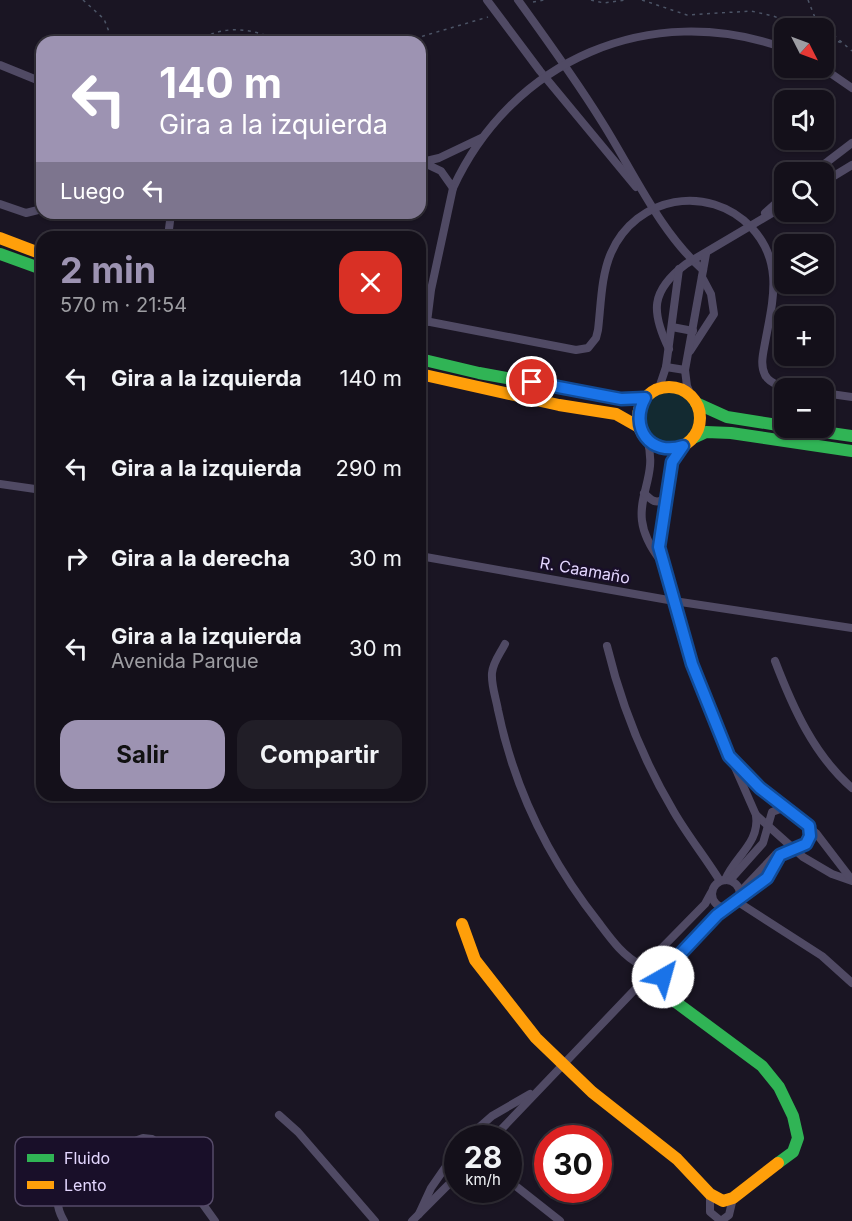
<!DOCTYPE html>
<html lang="es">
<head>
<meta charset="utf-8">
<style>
  body { margin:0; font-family:Inter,sans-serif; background:#211e27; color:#f1f3f6; height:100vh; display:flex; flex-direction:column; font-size:22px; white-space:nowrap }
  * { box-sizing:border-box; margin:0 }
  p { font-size:20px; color:#9d9da2 }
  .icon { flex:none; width:33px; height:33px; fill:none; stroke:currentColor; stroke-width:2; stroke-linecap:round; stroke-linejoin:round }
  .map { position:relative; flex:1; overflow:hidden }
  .panel { position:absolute; left:36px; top:231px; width:390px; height:570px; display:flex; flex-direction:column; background:#14101a; border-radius:18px; box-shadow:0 2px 4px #0004,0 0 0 2px #333039 }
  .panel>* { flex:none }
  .hud { position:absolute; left:36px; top:36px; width:390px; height:183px; border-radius:18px; box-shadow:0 2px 4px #0004,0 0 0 2px #333039; background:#9d93b2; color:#fff; overflow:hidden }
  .needle { width:39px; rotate:132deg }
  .buttons { position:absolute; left:774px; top:18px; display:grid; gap:12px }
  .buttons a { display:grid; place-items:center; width:60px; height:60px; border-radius:12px; background:#14101a; box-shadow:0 2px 4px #0004,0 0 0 2px #333039; font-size:30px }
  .speed { position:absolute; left:444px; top:1125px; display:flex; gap:12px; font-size:30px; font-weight:700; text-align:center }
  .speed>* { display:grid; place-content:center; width:78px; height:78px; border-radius:50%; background:#14101a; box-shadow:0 2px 4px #0004,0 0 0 2px #333039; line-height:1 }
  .speed small { font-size:15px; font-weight:400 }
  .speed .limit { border:9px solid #d22; background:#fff; color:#111 }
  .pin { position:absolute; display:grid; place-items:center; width:51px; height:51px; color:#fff; margin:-26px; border:3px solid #fff; border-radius:50%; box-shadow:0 2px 6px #0007 }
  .me { position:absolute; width:66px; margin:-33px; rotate:38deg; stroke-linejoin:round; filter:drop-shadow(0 0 4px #0008) }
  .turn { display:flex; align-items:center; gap:21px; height:126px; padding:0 24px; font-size:27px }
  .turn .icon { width:78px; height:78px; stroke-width:2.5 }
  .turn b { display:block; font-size:42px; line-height:51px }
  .then { display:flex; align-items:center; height:57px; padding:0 24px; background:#0003; gap:12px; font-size:22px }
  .round { display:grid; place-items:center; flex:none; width:63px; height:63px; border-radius:18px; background:#211e27 }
  .overview { display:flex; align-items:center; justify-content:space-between; height:102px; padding:0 24px }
  h1 { font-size:36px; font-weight:700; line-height:45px; color:#9d93b2 }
  .primary-button { display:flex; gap:12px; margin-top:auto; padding:12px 24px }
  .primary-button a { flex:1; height:69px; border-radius:18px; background:#9d93b2; color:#111; font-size:24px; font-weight:700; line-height:69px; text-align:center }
  .primary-button a+a { background:#211e27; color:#f1f3f6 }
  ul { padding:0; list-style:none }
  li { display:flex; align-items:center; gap:18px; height:90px; padding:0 24px }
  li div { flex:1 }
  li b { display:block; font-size:22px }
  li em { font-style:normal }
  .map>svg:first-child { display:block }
  .green { fill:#132a31 }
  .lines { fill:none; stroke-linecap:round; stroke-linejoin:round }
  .path { stroke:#4c5466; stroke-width:1.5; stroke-dasharray:3 4.5; stroke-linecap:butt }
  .street { stroke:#504a64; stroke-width:8 }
  .fast { stroke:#30b455; stroke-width:12 }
  .slow { stroke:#ff9f0a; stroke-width:12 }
  .route-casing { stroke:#114b97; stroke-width:15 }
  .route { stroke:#1a73e8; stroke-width:10 }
  .labels { text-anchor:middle; stroke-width:5; stroke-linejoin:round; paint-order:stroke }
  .street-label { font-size:16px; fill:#e4d7ff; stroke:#190f29 }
  .key { fill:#190f29; stroke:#564b69; stroke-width:1.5 }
  .key-label { font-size:16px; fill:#e4d7ff }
</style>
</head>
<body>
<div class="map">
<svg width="852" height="1221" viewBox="0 0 852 1221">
  <rect width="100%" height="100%" fill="#1a1523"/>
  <circle class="green" cx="670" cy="417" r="26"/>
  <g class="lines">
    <g class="path">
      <polyline points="83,0 104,19 113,42"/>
      <polyline points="591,0 604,3 625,0"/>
      <polyline points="642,0 687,15 751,11 773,16 805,28"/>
      <polyline points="808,0 816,20 852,51"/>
      <polyline points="533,2 544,0"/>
      <polyline points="824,36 842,43"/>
      <path d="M198,42C224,22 256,30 284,42"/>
      <polyline points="370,42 413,39 488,17"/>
    </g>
    <g class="street">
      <polyline points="487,0 540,71 636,187"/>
      <path d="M518,0C547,40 576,80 602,122C633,171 659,231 703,270"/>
      <polyline points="0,65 42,82"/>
      <polyline points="823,68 852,88"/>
      <path d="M481,138L439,158L422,162L441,171L453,188C512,60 650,0 784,48"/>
      <polyline points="814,172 852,143"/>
      <polyline points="824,182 852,165"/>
      <polyline points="0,204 26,213 42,209"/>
      <polyline points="765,213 784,196"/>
      <polyline points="168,237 171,213"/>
      <path d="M420,320L576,350L588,348L596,338L598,330C601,305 601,276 611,253C636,196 708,183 751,227C784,262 773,300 765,343C763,354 760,365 765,375C771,386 786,387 797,388"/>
      <polyline points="427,322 431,290 453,188"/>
      <polyline points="672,327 693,331"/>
      <path d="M669,349C651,312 650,291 686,264L784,206"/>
      <polyline points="690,351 714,314 711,294 702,277"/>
      <polyline points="666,367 685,370"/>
      <polyline points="659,388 666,367 679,269"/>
      <polyline points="824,393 852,397"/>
      <polyline points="691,396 687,386 685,370 706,254"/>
      <path d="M647,439C662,487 618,506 661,561"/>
      <path d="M683,446C665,473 657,530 661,562L701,690L756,815L803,857L832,874L852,881"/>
      <polyline points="0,484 42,490"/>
      <path d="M644,493C652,501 655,504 666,499"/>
      <polyline points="420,556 674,601 852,628"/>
      <path d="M505,644C500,654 493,662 492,673C491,685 496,698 498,710C514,788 550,861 599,923C611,939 623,956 641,965"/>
      <path d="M607,646C621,704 643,760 674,812C688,836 705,857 720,881"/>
      <path d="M775,661C793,708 814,755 852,788"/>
      <polyline points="734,761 760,788 816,833 852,880"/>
      <circle cx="726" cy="894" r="14"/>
      <path d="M725,880C735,856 760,843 756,815"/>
      <polyline points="730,880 763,843 772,812 780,809 789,810"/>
      <polyline points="742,890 776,854"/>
      <polyline points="740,897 767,878 780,855 806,845 810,836 809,827"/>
      <polyline points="738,902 822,956 852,983"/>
      <polyline points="651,959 705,904 711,893"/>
      <circle cx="651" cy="972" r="12"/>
      <polyline points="664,974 717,915 729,908"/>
      <polyline points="279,1115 298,1132 375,1221"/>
      <polyline points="467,1138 492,1116 530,1094"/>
      <polyline points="493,1138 643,981"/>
      <polyline points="508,1180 560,1221"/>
      <polyline points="710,1194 710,1212 721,1221 729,1215 733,1198"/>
      <polyline points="419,1214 431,1188 458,1149"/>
      <path d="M64,1221C58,1211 55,1201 61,1191C70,1175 126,1144 143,1138L152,1139L161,1146L215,1221"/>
      <polyline points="412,1221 458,1175"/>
    </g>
    <g class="fast">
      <polyline points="0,254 42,269"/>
      <polyline points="420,359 479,373 621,399 645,398"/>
      <polyline points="696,403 727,417 784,426"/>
      <polyline points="796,428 852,436"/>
      <polyline points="693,438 706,432 731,433 852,451"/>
      <polyline points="659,982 677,1003 762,1066 779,1087 793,1116 798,1138 793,1152 778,1163"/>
    </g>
    <g class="slow">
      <polyline points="0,238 42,254"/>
      <polyline points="420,374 559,405 616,414 639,427"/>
      <circle cx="669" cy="418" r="31"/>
      <polyline points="462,924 475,960 536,1038 592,1092 677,1159 710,1194 723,1201 733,1198 778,1163"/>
    </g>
  </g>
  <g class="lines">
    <g class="route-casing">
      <path id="route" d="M532,382L621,399L645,398C629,427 650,457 683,446L672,462L659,547L692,664L729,756L760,788L809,826L810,836L806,844L780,855L767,878L717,915L669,966L663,977"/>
    </g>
    <use href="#route" class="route"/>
  </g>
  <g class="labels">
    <g class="street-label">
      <text transform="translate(585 570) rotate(10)" y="6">R. Caamaño</text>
    </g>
  </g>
  <rect x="15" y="1137" width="198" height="69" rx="9" class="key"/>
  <rect x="27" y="1154" width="27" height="8" fill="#30b455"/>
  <rect x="27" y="1181" width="27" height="8" fill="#ff9f0a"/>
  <g class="key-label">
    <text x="64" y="1164">Fluido</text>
    <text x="64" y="1191">Lento</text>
  </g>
</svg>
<div class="buttons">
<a><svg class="needle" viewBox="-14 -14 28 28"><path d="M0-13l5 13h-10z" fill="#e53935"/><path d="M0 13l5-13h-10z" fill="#9d9da2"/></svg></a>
<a><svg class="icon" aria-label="sound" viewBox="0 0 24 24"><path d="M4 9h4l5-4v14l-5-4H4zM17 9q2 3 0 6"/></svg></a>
<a><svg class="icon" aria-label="search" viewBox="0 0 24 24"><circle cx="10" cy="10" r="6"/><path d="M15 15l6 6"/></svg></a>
<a><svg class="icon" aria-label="layers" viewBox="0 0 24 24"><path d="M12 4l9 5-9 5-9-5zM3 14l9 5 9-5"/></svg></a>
<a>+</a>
<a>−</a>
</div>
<div class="speed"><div>28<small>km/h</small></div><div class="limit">30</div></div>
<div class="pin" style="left:532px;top:382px;background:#d93025"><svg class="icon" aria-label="arrive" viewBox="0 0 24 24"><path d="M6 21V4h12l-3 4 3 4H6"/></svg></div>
<svg class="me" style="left:663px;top:977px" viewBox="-20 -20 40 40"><circle r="19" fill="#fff"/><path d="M0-13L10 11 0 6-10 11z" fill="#1a73e8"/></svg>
<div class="hud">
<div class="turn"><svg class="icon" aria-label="left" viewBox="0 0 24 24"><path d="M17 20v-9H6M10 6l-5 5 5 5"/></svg><div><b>140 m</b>Gira a la izquierda</div></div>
<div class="then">Luego<svg class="icon" aria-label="left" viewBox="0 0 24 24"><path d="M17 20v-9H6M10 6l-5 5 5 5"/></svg></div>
</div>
<section class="panel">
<div class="overview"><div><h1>2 min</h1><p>570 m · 21:54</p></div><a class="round" style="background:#d93025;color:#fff"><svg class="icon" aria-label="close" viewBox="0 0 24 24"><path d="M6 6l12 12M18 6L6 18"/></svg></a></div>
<ul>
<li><svg class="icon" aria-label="left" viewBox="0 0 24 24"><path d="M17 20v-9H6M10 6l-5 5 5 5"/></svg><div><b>Gira a la izquierda</b></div><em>140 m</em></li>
<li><svg class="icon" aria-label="left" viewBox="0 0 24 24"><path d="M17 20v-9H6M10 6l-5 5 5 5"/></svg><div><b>Gira a la izquierda</b></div><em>290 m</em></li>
<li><svg class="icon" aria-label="right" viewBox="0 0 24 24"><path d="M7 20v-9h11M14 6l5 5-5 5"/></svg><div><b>Gira a la derecha</b></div><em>30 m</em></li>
<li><svg class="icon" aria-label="left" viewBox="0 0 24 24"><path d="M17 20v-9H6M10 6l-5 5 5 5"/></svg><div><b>Gira a la izquierda</b><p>Avenida Parque</p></div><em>30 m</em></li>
</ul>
<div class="primary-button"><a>Salir</a><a>Compartir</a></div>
</section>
</div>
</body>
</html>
